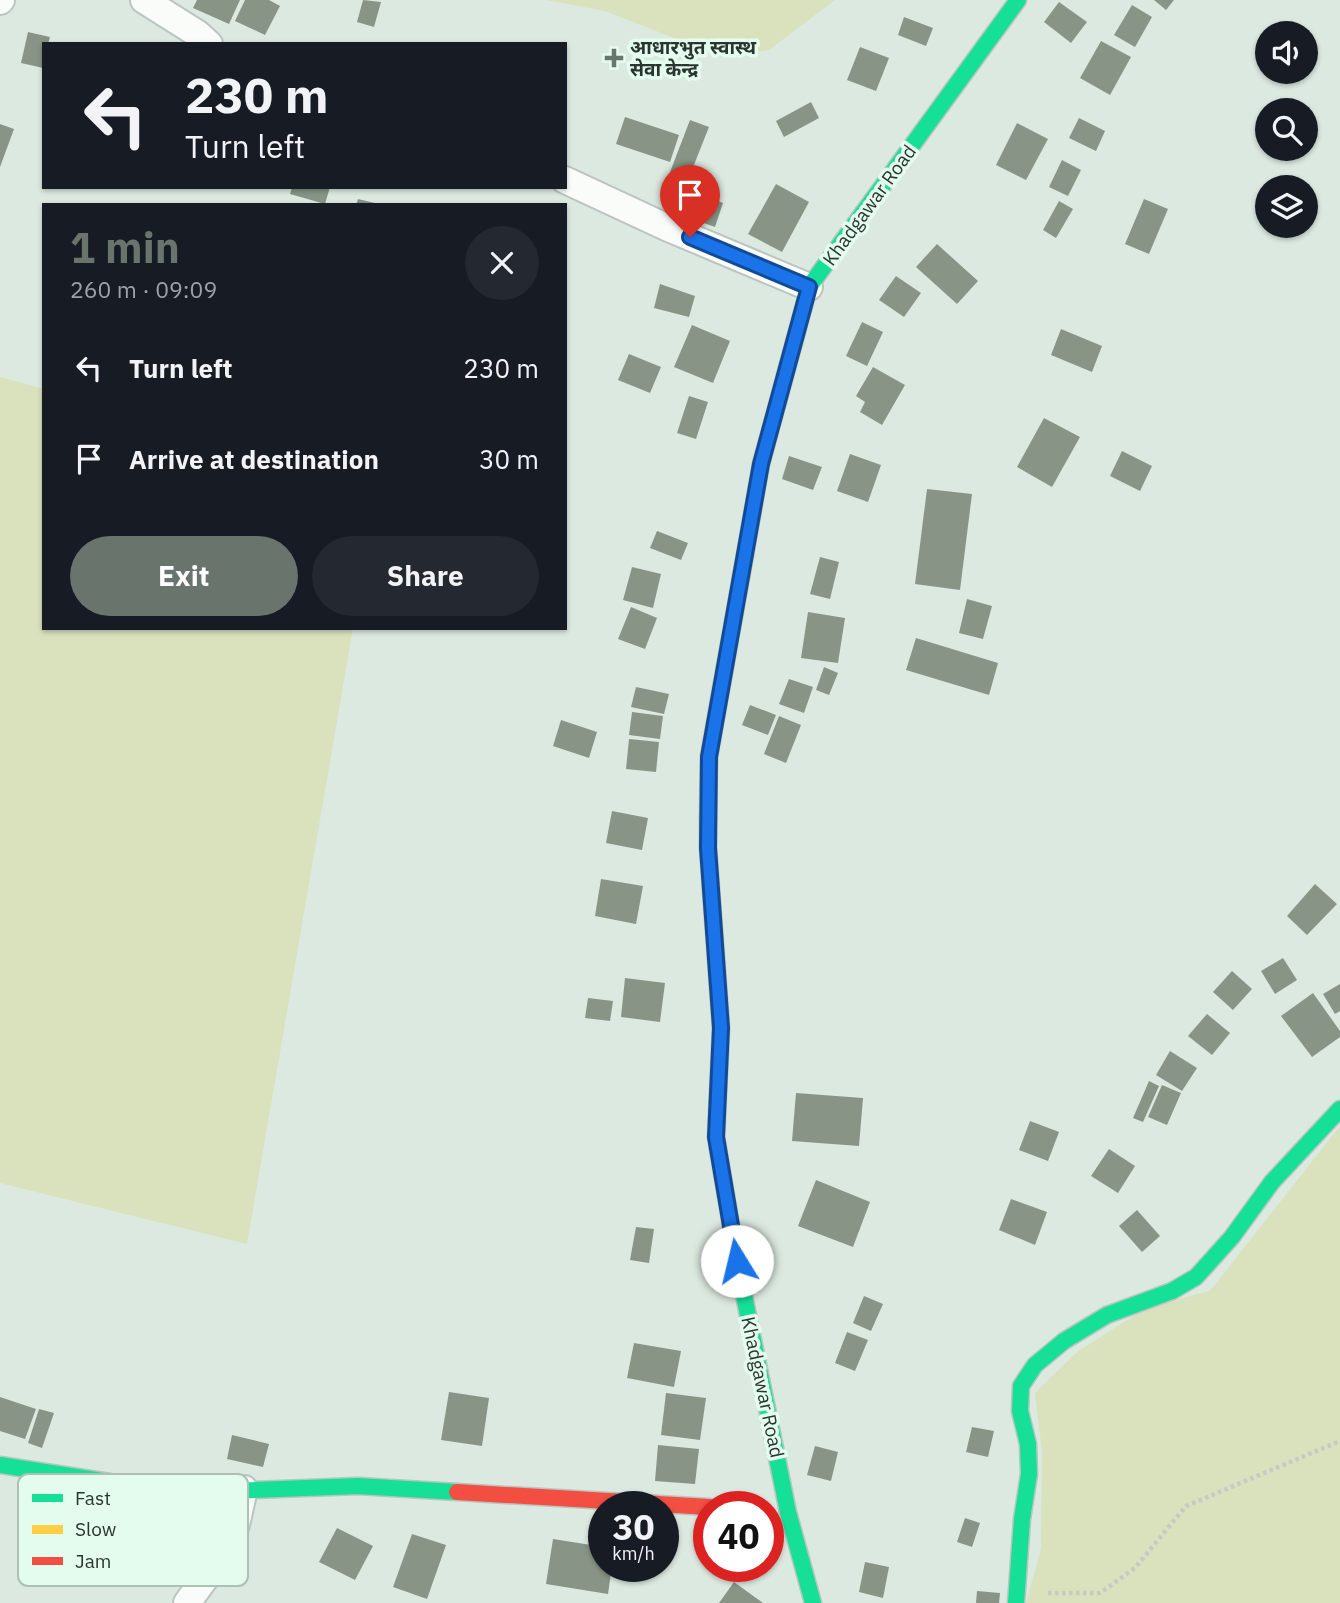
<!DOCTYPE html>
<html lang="en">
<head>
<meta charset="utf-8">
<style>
  body { margin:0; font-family:"IBM Plex Sans","Noto Sans Devanagari",sans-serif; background:#242831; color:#f1f3f6; height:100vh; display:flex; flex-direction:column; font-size:26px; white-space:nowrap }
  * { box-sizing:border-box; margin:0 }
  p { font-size:23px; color:#9ea1a6 }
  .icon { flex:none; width:38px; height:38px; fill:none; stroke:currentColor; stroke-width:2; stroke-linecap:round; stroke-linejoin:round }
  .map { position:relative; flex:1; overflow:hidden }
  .details { position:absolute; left:42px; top:203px; width:525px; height:427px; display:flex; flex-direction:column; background:#171b24; border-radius:0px; box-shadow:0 2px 5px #0004 }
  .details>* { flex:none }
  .banner { position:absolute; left:42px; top:42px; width:525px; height:147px; border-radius:0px; box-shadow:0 2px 5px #0004; background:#171b24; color:#f1f3f6; overflow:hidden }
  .fabs { position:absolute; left:1255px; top:21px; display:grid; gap:14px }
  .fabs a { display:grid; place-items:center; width:63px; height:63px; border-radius:50%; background:#171b24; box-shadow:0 2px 5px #0004; font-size:35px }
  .speed { position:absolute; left:588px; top:1491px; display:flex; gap:14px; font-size:35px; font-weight:700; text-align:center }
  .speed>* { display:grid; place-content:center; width:91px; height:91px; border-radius:50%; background:#171b24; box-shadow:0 2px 5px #0004; line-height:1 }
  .speed small { font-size:18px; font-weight:400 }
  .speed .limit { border:10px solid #d22; background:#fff; color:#111 }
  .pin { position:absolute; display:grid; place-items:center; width:60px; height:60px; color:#fff; margin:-72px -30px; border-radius:50% 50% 50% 0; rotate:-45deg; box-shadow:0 0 7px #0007 }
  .pin .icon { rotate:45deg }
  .me { position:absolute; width:77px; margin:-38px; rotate:351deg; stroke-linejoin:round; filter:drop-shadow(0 0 5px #0008) }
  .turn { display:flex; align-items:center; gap:24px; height:147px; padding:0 28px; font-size:32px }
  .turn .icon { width:91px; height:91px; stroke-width:2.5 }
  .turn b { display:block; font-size:49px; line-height:60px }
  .round { display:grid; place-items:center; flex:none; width:74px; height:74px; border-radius:37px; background:#242831 }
  .head { display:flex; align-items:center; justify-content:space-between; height:119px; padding:0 28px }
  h1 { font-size:42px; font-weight:700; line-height:52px; color:#69746d }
  .primary-button { display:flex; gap:14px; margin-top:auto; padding:14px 28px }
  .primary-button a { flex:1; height:80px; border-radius:42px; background:#69746d; color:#fff; font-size:28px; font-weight:700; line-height:80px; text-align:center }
  .primary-button a+a { background:#242831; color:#f1f3f6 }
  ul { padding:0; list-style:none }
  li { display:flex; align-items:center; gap:21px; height:91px; padding:0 28px }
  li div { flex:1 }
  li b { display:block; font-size:26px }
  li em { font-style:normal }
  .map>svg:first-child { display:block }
  .green { fill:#d9e1bd }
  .building { fill:#889586 }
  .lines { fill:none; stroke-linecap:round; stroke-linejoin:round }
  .street-casing { stroke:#bac5be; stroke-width:30 }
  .fast-casing { stroke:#bac5be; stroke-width:19 }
  .slow-casing { stroke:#bac5be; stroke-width:19 }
  .jam-casing { stroke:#bac5be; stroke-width:19 }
  .path { stroke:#c5cac7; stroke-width:4.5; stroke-dasharray:3.5 3.5; stroke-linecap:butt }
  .street { stroke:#fafcfa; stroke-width:26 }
  .fast { stroke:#16e098; stroke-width:16 }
  .slow { stroke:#ffcf43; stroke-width:16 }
  .jam { stroke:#f24e42; stroke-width:16 }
  .route-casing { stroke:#114b97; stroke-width:18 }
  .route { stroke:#1a73e8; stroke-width:12 }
  .poi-dot { fill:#69746d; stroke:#e3fced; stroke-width:2.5 }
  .labels { text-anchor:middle; stroke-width:7; stroke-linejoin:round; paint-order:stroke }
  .poi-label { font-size:19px; font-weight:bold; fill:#2b352f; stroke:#e3fced; text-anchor:start }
  .street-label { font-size:19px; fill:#2b352f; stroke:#e3fced }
  .key { fill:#e3fced; stroke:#acc0b4; stroke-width:2 }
  .key-label { font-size:19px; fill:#2b352f }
</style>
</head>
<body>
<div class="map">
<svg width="1340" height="1603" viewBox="0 0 1340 1603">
  <rect width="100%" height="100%" fill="#dce9e0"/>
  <g class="green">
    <polygon points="546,0 835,0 769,50 738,54 705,50 605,11"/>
    <polygon points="0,377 44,389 44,628 353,628 247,1244 0,1183"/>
    <polygon points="1340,1126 1340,1603 1026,1603 1041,1549 1042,1452 1035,1393 1077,1352 1149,1306 1210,1291"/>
  </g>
  <g class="building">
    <polygon points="197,0 240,0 229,24 193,8"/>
    <polygon points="245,0 269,0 280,6 265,35 235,21"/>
    <polygon points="363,0 381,2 374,27 357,22"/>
    <polygon points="1154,0 1174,0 1166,10"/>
    <polygon points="1059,2 1087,22 1071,43 1044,22"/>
    <polygon points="1132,5 1152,17 1135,47 1114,35"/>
    <polygon points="904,17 933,28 926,46 898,35"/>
    <polygon points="28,32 50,37 48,44 44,44 43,68 21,63"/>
    <polygon points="1101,41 1131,57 1110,95 1080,78"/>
    <polygon points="860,47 889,58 876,91 847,80"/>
    <polygon points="811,102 819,118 784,137 776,121"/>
    <polygon points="625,117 679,135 670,162 616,144"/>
    <polygon points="1079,118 1105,131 1096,151 1069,138"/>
    <polygon points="690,120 709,127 680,200 662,193"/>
    <polygon points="1017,123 1048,139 1026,180 996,165"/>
    <polygon points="0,124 14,129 0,167"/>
    <polygon points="1062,160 1081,170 1068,196 1049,187"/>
    <polygon points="776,184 809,202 782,252 748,234"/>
    <polygon points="292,187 330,187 325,204 290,194"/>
    <polygon points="690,191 723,203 715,227 681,215"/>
    <polygon points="358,199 379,204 379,205 356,205"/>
    <polygon points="1144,199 1168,209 1149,254 1125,244"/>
    <polygon points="1059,201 1073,209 1056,238 1043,230"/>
    <polygon points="937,244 978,281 957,304 916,267"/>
    <polygon points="896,276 921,293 904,317 879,300"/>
    <polygon points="660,284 695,296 689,317 654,308"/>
    <polygon points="862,322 883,332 867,366 846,356"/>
    <polygon points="692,325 730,341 713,383 674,367"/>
    <polygon points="1061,329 1102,346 1092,372 1051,355"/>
    <polygon points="629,354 661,367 650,393 618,380"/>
    <polygon points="873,367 905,385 882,425 860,412 865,402 856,396"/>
    <polygon points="689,396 708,402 696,439 677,433"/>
    <polygon points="1044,418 1080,437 1052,487 1017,467"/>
    <polygon points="1122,451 1152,466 1140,491 1110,476"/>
    <polygon points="850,454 881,465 868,502 837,491"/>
    <polygon points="789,456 822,467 813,490 782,479"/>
    <polygon points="927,489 972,494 960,590 915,584"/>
    <polygon points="657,531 688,543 681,560 650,548"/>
    <polygon points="820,557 839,562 830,599 810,594"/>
    <polygon points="632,567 661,574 653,608 623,600"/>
    <polygon points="967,599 992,606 983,639 959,633"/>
    <polygon points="631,607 657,618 645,649 618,639"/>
    <polygon points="808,612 845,618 838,663 801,658"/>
    <polygon points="916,638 998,663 989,695 906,670"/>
    <polygon points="824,667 838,673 829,695 816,690"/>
    <polygon points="789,679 813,687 804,713 779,704"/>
    <polygon points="636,687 669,694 664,714 631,707"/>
    <polygon points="750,705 776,715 768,735 742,725"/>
    <polygon points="632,712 663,716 660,739 629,735"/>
    <polygon points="779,716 801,725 786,763 764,754"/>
    <polygon points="561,720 597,732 589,758 553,746"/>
    <polygon points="629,739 659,742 656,772 626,769"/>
    <polygon points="612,811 648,818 642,850 606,843"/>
    <polygon points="601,879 643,886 636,924 595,916"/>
    <polygon points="1315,884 1337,904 1307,935 1287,916"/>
    <polygon points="1283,958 1297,980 1275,994 1261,971"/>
    <polygon points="1232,971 1252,989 1233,1010 1213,992"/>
    <polygon points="625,978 665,983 660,1022 621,1017"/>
    <polygon points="1340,984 1340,1011 1335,1014 1323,994"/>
    <polygon points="1313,993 1340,1031 1340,1037 1312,1057 1281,1016"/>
    <polygon points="588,998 613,1001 610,1021 585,1018"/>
    <polygon points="1207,1014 1230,1033 1212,1055 1188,1036"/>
    <polygon points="1170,1051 1197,1068 1182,1091 1156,1075"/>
    <polygon points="1149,1081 1159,1086 1143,1122 1133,1118"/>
    <polygon points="1162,1085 1181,1093 1167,1125 1148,1117"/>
    <polygon points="796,1093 863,1098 859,1146 792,1141"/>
    <polygon points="1030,1121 1059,1132 1048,1161 1019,1150"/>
    <polygon points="1109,1149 1135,1166 1118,1193 1091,1176"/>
    <polygon points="816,1180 870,1202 853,1247 798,1226"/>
    <polygon points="1011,1199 1047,1212 1035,1245 999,1230"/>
    <polygon points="1137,1210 1160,1236 1142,1252 1119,1226"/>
    <polygon points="636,1227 654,1229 649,1263 630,1260"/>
    <polygon points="864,1296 883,1304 871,1331 853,1323"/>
    <polygon points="847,1332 868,1340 855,1371 835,1363"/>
    <polygon points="634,1343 681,1351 674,1387 627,1378"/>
    <polygon points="449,1392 489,1398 482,1446 441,1440"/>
    <polygon points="666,1393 706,1398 700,1440 661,1435"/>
    <polygon points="0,1397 36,1409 25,1439 0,1431"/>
    <polygon points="39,1409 54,1413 42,1448 28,1443"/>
    <polygon points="972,1427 994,1431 988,1457 966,1452"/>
    <polygon points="232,1435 269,1444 263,1467 227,1459"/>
    <polygon points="658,1445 699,1449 695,1484 655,1481"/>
    <polygon points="815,1446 838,1452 831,1481 807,1475"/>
    <polygon points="965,1518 980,1523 972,1547 957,1542"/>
    <polygon points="337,1528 373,1546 355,1580 319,1562"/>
    <polygon points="412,1534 446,1545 427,1599 393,1587"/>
    <polygon points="553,1539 604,1547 604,1566 612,1566 608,1594 546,1584"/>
    <polygon points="153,1547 192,1559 184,1587 145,1575"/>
    <polygon points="865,1562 889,1567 883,1598 859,1592"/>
    <polygon points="734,1582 763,1603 719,1603"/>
    <polygon points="977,1591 1000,1593 999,1603 976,1603"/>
  </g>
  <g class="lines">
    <g class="street-casing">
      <g id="street">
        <polyline points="144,0 198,34 209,44"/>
        <polyline points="0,1 1,0"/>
        <polyline points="565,180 666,227 809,287"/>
        <polyline points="187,1603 217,1562 236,1525 244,1489"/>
      </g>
    </g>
    <g class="fast-casing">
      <g id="fast">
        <polyline points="745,555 761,464 809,287 1018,0"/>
        <polyline points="708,818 708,848 721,1028 716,1137 737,1261 788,1512 813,1603"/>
        <polyline points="0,1465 180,1493 358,1486 457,1492"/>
        <polyline points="1016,1603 1022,1519 1029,1474 1028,1444 1020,1411 1021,1386 1035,1365 1064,1341 1107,1315 1172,1291 1196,1277 1232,1237 1272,1182 1340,1109"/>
      </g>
    </g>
    <g class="slow-casing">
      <polyline id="slow" points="708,818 709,756 745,555"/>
    </g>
    <g class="jam-casing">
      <polyline id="jam" points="457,1492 709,1507"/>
    </g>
    <polyline class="path" points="1048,1593 1100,1593 1135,1568 1186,1506 1340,1441"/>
    <use href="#street" class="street"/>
    <use href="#fast" class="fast"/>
    <use href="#slow" class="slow"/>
    <use href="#jam" class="jam"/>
  </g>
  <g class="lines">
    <g class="route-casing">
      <polyline id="route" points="690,237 809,287 761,464 709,757 708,848 721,1028 716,1137 737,1261"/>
    </g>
    <use href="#route" class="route"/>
  </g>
  <path class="poi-dot" d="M610.5 47.5h7v7h7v7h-7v7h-7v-7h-7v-7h7z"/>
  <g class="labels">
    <g class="poi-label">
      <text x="630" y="54">आधारभुत स्वास्थ<tspan x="630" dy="22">सेवा केन्द्र</tspan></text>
    </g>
    <g class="street-label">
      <text transform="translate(869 205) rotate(-54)" y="7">Khadgawar Road</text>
      <text transform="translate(763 1387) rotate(78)" y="7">Khadgawar Road</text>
    </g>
  </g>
  <rect x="18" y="1474" width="230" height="112" rx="10" class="key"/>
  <rect x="32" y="1494" width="31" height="8" fill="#16e098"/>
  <rect x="32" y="1525" width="31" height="9" fill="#ffcf43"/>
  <rect x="32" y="1557" width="31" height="8" fill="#f24e42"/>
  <g class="key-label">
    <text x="75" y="1505">Fast</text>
    <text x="75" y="1536">Slow</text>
    <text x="75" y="1568">Jam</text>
  </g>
</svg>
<div class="fabs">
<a><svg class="icon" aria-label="sound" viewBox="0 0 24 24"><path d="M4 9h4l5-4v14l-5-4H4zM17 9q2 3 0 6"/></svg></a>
<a><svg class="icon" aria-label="search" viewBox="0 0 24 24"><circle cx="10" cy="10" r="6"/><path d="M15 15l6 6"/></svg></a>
<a><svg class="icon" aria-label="layers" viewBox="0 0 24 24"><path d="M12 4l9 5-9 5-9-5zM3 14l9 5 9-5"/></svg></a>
</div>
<div class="speed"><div>30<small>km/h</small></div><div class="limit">40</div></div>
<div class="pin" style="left:690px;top:237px;background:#d93025"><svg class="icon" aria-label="arrive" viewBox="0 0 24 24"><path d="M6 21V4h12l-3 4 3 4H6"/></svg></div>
<svg class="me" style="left:737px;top:1261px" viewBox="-20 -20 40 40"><circle r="19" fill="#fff"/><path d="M0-13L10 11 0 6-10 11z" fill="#1a73e8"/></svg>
<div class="banner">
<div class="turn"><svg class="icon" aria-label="left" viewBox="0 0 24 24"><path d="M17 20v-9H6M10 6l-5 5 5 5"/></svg><div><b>230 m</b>Turn left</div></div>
</div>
<section class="details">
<div class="head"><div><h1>1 min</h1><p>260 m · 09:09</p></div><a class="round"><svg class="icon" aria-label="close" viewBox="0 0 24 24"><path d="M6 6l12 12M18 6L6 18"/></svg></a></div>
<ul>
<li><svg class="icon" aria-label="left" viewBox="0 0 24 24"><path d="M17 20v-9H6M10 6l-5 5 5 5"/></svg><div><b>Turn left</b></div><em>230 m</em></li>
<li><svg class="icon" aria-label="arrive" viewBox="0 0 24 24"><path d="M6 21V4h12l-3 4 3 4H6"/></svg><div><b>Arrive at destination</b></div><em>30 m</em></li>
</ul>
<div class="primary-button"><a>Exit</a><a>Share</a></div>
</section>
</div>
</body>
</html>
